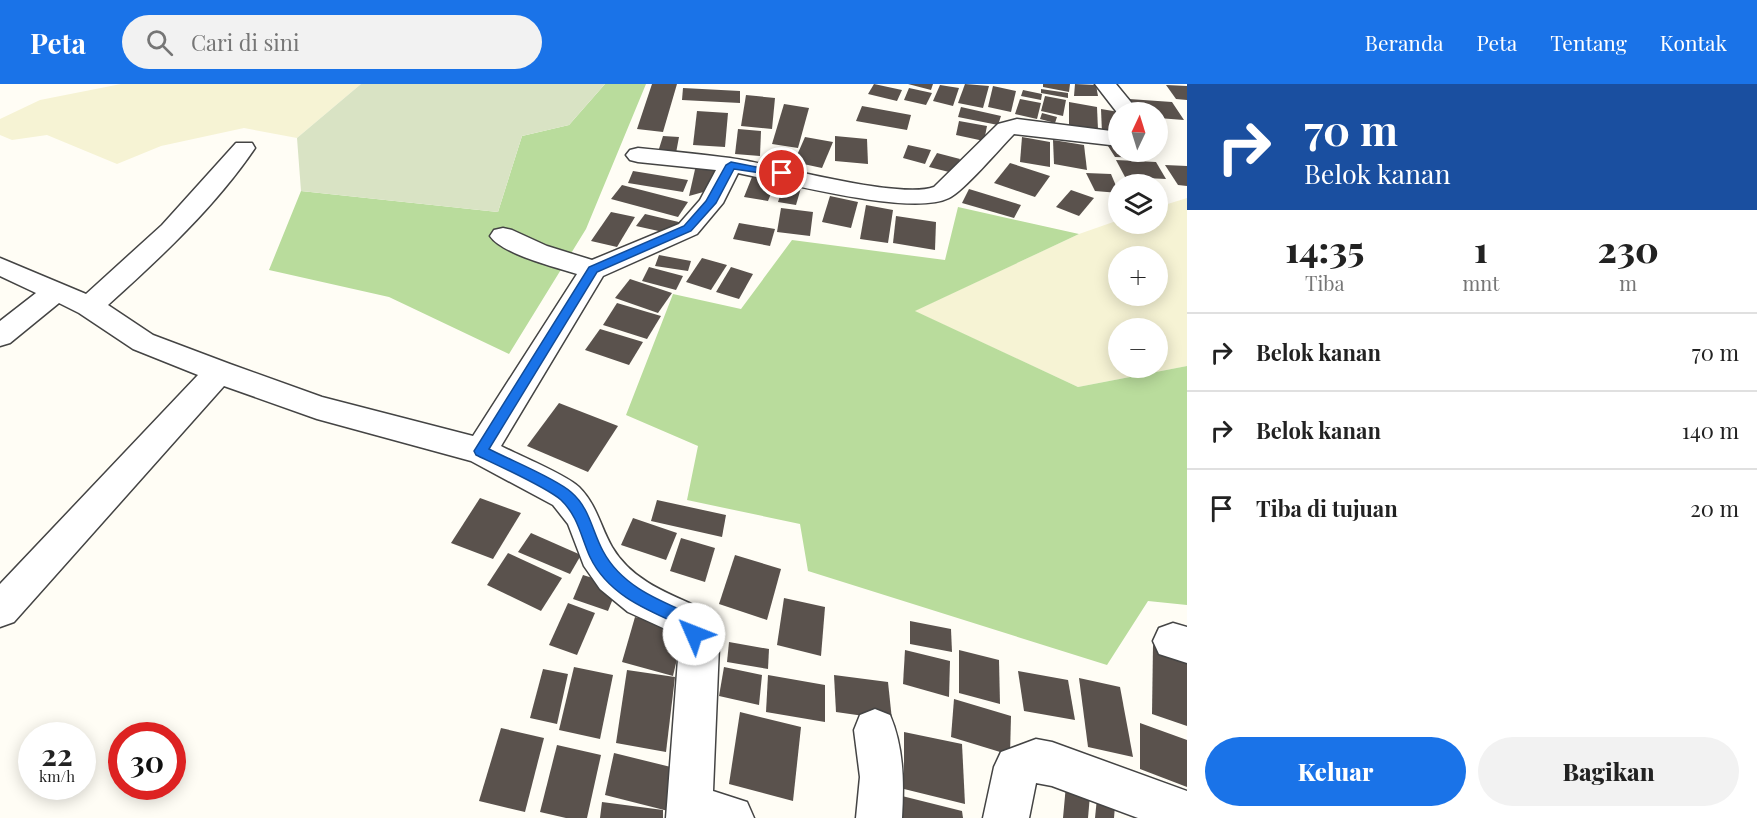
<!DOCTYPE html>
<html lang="id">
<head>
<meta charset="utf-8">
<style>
  body { margin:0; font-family:"Playfair Display",serif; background:#f2f2f2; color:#222; height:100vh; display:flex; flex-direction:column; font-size:22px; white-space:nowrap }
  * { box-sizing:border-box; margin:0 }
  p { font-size:20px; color:#767676 }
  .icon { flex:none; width:33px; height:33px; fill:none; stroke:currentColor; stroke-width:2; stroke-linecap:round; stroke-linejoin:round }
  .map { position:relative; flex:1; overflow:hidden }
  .drawer { display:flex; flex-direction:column; background:#fff; width:570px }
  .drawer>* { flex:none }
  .hud { background:#1a4fa0; color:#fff; overflow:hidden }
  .needle { width:39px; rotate:4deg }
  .controls { position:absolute; left:1108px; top:18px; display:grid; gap:12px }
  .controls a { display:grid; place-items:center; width:60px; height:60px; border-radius:50%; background:#fff; box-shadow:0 3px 15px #0003; font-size:30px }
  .speed { position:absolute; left:18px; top:638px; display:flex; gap:12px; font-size:30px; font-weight:700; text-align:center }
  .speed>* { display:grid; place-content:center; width:78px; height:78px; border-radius:50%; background:#fff; box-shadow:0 3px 15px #0003; line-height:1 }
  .speed small { font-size:15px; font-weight:400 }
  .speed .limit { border:9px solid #d22; background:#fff; color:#111 }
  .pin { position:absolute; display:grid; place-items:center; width:51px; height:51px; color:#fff; margin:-26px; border:3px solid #fff; border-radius:50%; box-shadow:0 2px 6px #0007 }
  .me { position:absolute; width:66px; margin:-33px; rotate:314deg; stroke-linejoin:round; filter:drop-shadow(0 0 4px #0008) }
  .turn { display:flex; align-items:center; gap:21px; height:126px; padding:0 18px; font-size:27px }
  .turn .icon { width:78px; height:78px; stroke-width:2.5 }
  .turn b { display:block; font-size:42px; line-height:51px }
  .eta { display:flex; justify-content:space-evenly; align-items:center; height:102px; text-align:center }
  .eta b { font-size:36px; font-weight:800; line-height:42px }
  .button { display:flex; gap:12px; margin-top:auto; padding:12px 18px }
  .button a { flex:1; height:69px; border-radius:36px; background:#1a73e8; color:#fff; font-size:24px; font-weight:800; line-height:69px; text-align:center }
  .button a+a { background:#f2f2f2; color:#222 }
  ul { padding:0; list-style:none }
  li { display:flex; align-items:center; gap:18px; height:78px; padding:0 18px; border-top:2px solid #e0e0e0 }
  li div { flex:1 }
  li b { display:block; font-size:22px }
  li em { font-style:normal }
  header { display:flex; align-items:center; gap:36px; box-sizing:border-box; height:84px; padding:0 30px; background:#1a73e8; color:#fff }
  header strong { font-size:28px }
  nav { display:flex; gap:33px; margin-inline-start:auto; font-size:21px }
  .search { width:420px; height:54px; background:#f2f2f2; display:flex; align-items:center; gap:15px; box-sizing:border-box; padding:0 21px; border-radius:33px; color:#767676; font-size:22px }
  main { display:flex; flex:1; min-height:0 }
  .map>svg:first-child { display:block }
  .farmland { fill:#f6f3d4; fill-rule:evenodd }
  .forest { fill:#b9dc9c }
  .cemetery { fill:#d9e3c4 }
  .building { fill:#5a524d }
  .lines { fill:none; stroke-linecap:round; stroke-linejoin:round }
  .minor-casing { stroke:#444; stroke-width:3 }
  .minor { fill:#fff; fill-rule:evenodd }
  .route { fill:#1a73e8; stroke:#114b97; stroke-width:1.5 }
</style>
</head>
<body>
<header>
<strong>Peta</strong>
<div class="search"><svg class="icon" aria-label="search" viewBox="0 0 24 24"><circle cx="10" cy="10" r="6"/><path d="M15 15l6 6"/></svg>Cari di sini</div>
<nav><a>Beranda</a><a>Peta</a><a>Tentang</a><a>Kontak</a></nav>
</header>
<main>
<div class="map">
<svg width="1187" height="734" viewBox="0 0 1187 734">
  <rect width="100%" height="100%" fill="#fffdf5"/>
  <g class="farmland">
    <polygon points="121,0 361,0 297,54 244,44 161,62 117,80 47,51 12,56 0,51 0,35 40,16"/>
    <path d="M1187,114V282L1078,303L914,227L1079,150L1119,136V140H1158V123ZM1119,172H1158V212H1119ZM1119,244H1158V284H1119Z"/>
  </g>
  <g class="forest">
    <polygon points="605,0 646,0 586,145 509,270 389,213 269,186 301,107 498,128 522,52 569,41"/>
    <polygon points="958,123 1079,150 915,227 1078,303 1187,282 1187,521 1148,517 1107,581 808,487 800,440 687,416 698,362 626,331 673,210 741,225 792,156 945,176"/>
  </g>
  <polygon class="cemetery" points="361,0 605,0 569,41 522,52 498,128 301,107 297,54"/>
  <g class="building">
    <polygon points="652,0 677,0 663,48 637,45"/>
    <polygon points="874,0 902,6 897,17 868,10"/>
    <polygon points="908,0 933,0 931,6"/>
    <polygon points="965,0 989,2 983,24 958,19"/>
    <polygon points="1043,0 1070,0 1069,8 1043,3"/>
    <polygon points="1075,0 1096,1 1098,12 1074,12"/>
    <polygon points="940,1 959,4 953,22 933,17"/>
    <polygon points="1166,1 1187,2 1187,16 1176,15"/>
    <polygon points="993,2 1016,7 1011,28 988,23"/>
    <polygon points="683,4 740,7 740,19 682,16"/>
    <polygon points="909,4 932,9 926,21 904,16"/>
    <polygon points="1041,5 1068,9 1068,14 1041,9"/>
    <polygon points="1023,6 1042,10 1041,16 1021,12"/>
    <polygon points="746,11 775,14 772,45 741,42"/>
    <polygon points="1045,12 1066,16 1063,32 1041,27"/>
    <polygon points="1020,15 1041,19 1037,35 1015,30"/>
    <polygon points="1129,15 1172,18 1184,36 1158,34 1158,28 1138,28"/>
    <polygon points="1069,18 1097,23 1098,46 1069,41"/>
    <polygon points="784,20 809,24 798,64 772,60"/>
    <polygon points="862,22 911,31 907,46 856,37"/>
    <polygon points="961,23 1001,32 998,41 958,33"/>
    <polygon points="1101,25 1119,28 1119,52 1102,49"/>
    <polygon points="697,27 728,29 725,63 693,61"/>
    <polygon points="1042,29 1057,33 1055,39 1040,35"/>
    <polygon points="959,37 987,42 984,57 956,51"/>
    <polygon points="738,45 761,47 760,72 735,70"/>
    <polygon points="663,52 679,53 676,69 658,68"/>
    <polygon points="835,52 867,55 868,80 835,77"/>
    <polygon points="805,53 833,58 822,84 794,78"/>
    <polygon points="1022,53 1050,58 1050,83 1020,78"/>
    <polygon points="1053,56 1084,61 1087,86 1054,80"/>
    <polygon points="908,61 931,66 925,80 903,74"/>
    <polygon points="1108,62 1119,62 1119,68 1143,68 1147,74 1115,73"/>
    <polygon points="937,69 960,75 953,89 929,83"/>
    <polygon points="1116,76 1156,78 1166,95 1125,93"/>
    <polygon points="1010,79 1050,92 1035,113 994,99"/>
    <polygon points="696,81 716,87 707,107 689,112"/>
    <polygon points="1165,81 1187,82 1187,102 1178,101"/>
    <polygon points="633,87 688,96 683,108 628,99"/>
    <polygon points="754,88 778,92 768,117 744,113"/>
    <polygon points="1086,89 1111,90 1119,109 1095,107"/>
    <polygon points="786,94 803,97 796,121 778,118"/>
    <polygon points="622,101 688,118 678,133 611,115"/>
    <polygon points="969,105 1021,121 1014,134 962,119"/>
    <polygon points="1071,106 1094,114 1079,132 1056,123"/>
    <polygon points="830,112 858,118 851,144 822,138"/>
    <polygon points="866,121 893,126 888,159 860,155"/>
    <polygon points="781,124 813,128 810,152 777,148"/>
    <polygon points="611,128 635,133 617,163 591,157"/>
    <polygon points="645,130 683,139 663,148 636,142"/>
    <polygon points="896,132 936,138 935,166 893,159"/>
    <polygon points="739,139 775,145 770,162 733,155"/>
    <polygon points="659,171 691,177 688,187 655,182"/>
    <polygon points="702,174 727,181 711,206 686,198"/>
    <polygon points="649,183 683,192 676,206 642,197"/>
    <polygon points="731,183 753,190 739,215 716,208"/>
    <polygon points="630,195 672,209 658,229 615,214"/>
    <polygon points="617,219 661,232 647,255 603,241"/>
    <polygon points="600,245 643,258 629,281 585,266"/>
    <polygon points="559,319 618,342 588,388 527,362"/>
    <polygon points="480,414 521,429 493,475 451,459"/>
    <polygon points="657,416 726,431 722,453 651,437"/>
    <polygon points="633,434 677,449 666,476 621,461"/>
    <polygon points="531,449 581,471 570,490 518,468"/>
    <polygon points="681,454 715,464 705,498 670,487"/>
    <polygon points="508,469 562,494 541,527 487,501"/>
    <polygon points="735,471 781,485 767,536 719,520"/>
    <polygon points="583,491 618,502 608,527 573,515"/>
    <polygon points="784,514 825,523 821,572 777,561"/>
    <polygon points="568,519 595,529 577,571 549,561"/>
    <polygon points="635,533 684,545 673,592 622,578"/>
    <polygon points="910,537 951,545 952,568 910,560"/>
    <polygon points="729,558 769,565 768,585 727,578"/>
    <polygon points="1153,561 1187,573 1187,642 1152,630"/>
    <polygon points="905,566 950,577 949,613 903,600"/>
    <polygon points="959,566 999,576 1000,620 959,609"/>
    <polygon points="574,583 613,591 600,655 559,646"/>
    <polygon points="724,583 762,591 759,621 719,612"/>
    <polygon points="543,585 568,590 557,640 530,634"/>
    <polygon points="627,586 675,593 666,668 616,659"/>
    <polygon points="1018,587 1068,596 1075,636 1024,627"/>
    <polygon points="768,591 825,601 825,638 766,628"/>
    <polygon points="834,591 888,598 892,636 836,628"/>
    <polygon points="1079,594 1120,603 1133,673 1088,663"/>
    <polygon points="954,615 1011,632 1010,671 951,653"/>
    <polygon points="740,628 801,643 793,717 729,700"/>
    <polygon points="1140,639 1187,656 1187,703 1140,685"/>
    <polygon points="501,644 544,654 525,728 479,717"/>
    <polygon points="904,648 962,660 965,720 904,705"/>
    <polygon points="557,661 601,671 587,734 566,734 540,728"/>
    <polygon points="614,669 687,687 680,730 605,711"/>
    <polygon points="1066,701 1090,711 1088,734 1063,734"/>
    <polygon points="902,712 962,727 963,734 902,734"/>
    <polygon points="1097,714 1115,722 1114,734 1095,734"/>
    <polygon points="602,718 663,726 663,734 600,734"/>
  </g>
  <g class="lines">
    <g class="minor-casing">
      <g id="minor">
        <polygon points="1095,0 1116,0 1139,28 1119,28 1119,31"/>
        <path d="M1017,35L1119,48V62L1014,50C1000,64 964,107 949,114C912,133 783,98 738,89L723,119L697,150L603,192L501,362C520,372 565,390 579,403C597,421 600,442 612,463C632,497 669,510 703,525L719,562L713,707L747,718L754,734H666L679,562L674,549L628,528L600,505L584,482L568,440L553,421L471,377L317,335L224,302L14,538L0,543V500L198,291L133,265L79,229L59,219L10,259L0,262V237L36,209L0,192V174L86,210L162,141L236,59H252L255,64C215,123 160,174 108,221L153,251L230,280L322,313L473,352L577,190C555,183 502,170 490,152L494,146L503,144L512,146L547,162L592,176L679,140L700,116L716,86L638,78L630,76L626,71L630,66L638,64C669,67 699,70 730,74C774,80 899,116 934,103L998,40Z"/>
        <polygon points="1173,539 1187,543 1187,579 1159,570 1153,557 1159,544"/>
        <path d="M875,625L890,631C904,664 904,699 902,734H856L860,693L854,646L860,631Z"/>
        <polygon points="1036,655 1052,658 1187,707 1187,734 1138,734 1052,702 1036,699 1029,734 983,734 994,683 1001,668"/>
      </g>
    </g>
    <use href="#minor" class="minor"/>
  </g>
  <path class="route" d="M731,78L787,89L782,92L734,85L716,119L691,147L597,188L489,365C510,376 555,394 571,408C590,424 592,447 603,467C622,503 661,517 695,532L702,550L700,555L694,557L688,555L683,542C647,526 608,511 590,473C581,453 578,432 561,416C546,403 497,381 476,371L474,367L589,183L684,142L706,117L726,81Z"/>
</svg>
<div class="controls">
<a><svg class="needle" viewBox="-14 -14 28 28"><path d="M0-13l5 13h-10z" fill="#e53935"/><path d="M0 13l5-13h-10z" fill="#767676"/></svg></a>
<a><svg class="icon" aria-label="layers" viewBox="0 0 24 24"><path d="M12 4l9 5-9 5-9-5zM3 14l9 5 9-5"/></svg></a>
<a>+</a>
<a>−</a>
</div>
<div class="speed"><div>22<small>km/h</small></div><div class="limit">30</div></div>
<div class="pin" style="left:782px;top:89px;background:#d93025"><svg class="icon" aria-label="arrive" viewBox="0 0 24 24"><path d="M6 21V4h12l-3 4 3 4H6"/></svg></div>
<svg class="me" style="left:694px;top:550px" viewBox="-20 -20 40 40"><circle r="19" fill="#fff"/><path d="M0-13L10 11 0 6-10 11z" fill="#1a73e8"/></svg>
</div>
<section class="drawer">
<div class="hud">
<div class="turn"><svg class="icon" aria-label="right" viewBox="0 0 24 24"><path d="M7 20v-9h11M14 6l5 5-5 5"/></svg><div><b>70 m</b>Belok kanan</div></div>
</div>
<div class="eta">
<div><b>14:35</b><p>Tiba</p></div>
<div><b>1</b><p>mnt</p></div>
<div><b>230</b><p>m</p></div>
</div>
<ul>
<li><svg class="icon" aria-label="right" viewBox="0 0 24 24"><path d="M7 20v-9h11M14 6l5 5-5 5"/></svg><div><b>Belok kanan</b></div><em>70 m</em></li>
<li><svg class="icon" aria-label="right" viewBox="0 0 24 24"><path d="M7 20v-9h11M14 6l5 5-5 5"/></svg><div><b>Belok kanan</b></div><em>140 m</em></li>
<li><svg class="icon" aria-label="arrive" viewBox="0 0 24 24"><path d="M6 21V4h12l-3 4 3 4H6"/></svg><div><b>Tiba di tujuan</b></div><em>20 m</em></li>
</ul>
<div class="button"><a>Keluar</a><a>Bagikan</a></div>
</section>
</main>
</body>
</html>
